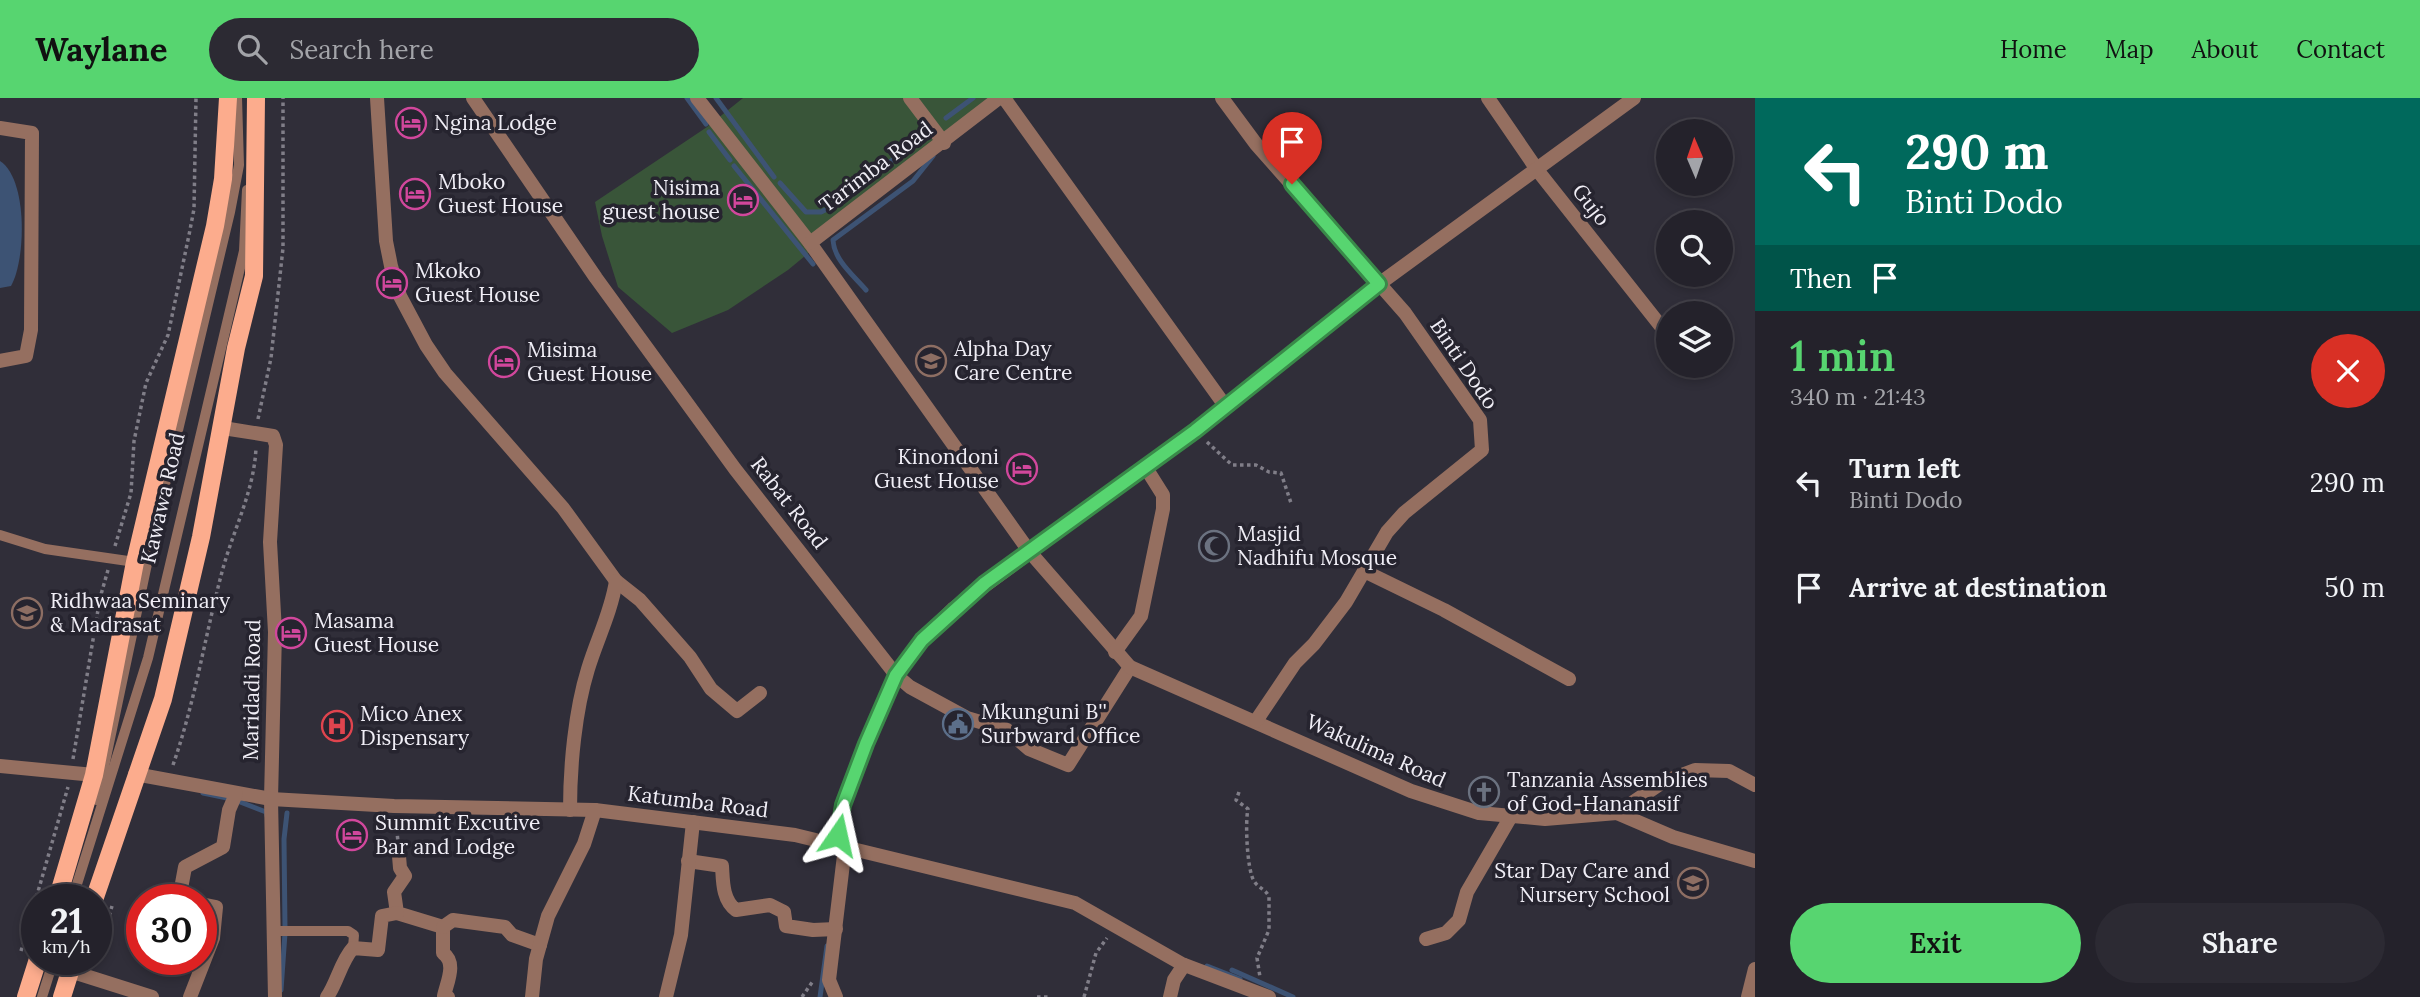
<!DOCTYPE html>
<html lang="en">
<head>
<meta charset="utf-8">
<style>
  body { margin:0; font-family:Lora,serif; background:#2c2a33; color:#f1f3f6; height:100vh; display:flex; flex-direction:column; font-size:26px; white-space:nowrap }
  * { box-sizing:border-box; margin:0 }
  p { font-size:23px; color:#a3a4a9 }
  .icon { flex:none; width:38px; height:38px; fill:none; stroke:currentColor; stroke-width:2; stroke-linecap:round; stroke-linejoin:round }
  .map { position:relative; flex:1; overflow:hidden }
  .drawer { display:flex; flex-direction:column; background:#24222b; width:665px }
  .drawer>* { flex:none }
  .top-card { background:#00695c; color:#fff; overflow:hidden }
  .needle { width:46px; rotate:358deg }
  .buttons { position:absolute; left:1656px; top:21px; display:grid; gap:14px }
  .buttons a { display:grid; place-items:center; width:77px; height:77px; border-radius:50%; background:#24222b; box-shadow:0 4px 10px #0003,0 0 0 2px #413f47; font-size:35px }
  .speed { position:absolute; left:21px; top:786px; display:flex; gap:14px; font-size:35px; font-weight:700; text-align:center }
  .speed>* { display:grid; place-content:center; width:91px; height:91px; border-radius:50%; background:#24222b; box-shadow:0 4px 10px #0003,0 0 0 2px #413f47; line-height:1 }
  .speed small { font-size:18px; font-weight:400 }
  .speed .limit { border:10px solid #d22; background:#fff; color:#111 }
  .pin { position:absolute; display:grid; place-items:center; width:60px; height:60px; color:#fff; margin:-72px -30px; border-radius:50% 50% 50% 0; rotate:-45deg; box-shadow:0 0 7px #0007 }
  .pin .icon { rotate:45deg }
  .me { position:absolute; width:77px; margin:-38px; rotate:11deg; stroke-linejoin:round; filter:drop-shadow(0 0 5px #0008) }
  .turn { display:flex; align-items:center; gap:24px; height:147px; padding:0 35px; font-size:32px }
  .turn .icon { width:91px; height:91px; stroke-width:2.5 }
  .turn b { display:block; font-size:49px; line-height:60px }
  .then { display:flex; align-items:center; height:66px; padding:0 35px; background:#0003; gap:14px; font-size:26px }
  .round { display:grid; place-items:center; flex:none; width:74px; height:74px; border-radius:37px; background:#2c2a33 }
  .summary { display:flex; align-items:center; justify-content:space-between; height:119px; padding:0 35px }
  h1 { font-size:42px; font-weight:600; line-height:52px; color:#57d570 }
  .cta { display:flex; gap:14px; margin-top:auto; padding:14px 35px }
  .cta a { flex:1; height:80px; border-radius:42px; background:#57d570; color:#111; font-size:28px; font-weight:600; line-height:80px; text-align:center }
  .cta a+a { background:#2c2a33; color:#f1f3f6 }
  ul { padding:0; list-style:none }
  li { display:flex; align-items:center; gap:21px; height:105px; padding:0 35px }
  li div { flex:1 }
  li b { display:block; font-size:26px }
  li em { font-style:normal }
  header { display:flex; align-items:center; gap:42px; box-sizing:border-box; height:98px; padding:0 35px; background:#57d570; color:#111 }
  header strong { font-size:33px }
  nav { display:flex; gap:38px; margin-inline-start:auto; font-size:24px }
  .search { width:490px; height:63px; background:#2c2a33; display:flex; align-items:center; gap:18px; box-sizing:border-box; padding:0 24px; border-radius:38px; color:#a3a4a9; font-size:26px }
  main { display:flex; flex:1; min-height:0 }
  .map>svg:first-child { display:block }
  .green { fill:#395539 }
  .water { fill:#3d5374 }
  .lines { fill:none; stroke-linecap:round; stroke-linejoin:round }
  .stream { stroke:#3d5374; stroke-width:5 }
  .path { stroke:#807e88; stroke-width:3.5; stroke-dasharray:3.5 3.5; stroke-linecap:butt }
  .lane { stroke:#956f60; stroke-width:10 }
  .street { stroke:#956f60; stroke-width:14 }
  .primary { stroke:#fcac8d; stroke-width:18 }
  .route-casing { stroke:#398a49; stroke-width:18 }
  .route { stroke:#57d570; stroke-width:12 }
  .labels { text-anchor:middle; stroke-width:7; stroke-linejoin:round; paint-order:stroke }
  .poi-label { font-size:21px; fill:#f0eef6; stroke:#26242f; text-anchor:start }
  .street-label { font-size:21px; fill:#f0eef6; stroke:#26242f }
</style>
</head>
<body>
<header>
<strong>Waylane</strong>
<div class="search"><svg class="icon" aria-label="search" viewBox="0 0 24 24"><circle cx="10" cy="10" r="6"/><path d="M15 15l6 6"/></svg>Search here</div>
<nav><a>Home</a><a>Map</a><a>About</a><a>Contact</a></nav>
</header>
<main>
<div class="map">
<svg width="1755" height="899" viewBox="0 0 1755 899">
  <rect width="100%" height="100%" fill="#302e39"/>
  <polygon class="green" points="743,0 1015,0 966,25 788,172 728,212 672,235 618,189 602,138 595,104 707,29"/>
  <path class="water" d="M0,63C28,81 26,162 11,188L0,190Z"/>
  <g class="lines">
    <g class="stream">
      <polyline points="687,0 706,26"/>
      <polyline points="716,0 774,79"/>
      <polyline points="946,20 973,0"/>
      <polyline points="709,34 730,62"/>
      <polyline points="734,68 813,166"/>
      <polyline points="780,85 806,114 821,114 835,107 931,32"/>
      <path d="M866,192C853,177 834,162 833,142L913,83L933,58"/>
      <polyline points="203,695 227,700"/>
      <polyline points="235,702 266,714 267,718"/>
      <polyline points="285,831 284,741 287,715"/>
      <polyline points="1207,868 1240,881"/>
      <polyline points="1232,872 1293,899"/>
      <polyline points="281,892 285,835"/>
      <polyline points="820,899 827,848"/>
    </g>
    <g class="path">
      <polyline points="258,321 271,260 283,150 283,0"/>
      <polyline points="1207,344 1232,367 1256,367 1269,374 1281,375 1291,405"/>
      <polyline points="115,448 131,395 134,343 146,285 168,237 189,137 194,111 196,0"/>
      <polyline points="73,661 100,500 108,472"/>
      <path d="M173,667C195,604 205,538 222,474C233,432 254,394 256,350"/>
      <path d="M1239,694L1236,702L1248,711C1245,724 1247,772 1254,783C1258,790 1266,791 1269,799V832L1257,860L1260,879"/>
      <polyline points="396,724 398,744"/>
      <polyline points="21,853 68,689"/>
      <polyline points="96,865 112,808"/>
      <polyline points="802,899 813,883"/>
      <polyline points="1037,899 1050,899"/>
      <polyline points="1084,899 1096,855 1107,840"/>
    </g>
    <g class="lane">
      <polyline points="0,437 45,451 135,464"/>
      <polyline points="97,702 154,433 230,114 239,67 237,0"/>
      <polyline points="72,802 148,560 244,153 247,92"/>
      <polyline points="273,833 348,833 354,837 353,850"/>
      <polyline points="42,899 54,861"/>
    </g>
    <g class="street">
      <polyline points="377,0 386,143 391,168 400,198 426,247 445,275 563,410 616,483 640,502 690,559 711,591 737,613 760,595"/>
      <polyline points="473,0 596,180 735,371 896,577 910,589 967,620 1007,632 1029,651 1068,667 1130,569"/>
      <polyline points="697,0 810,145 1029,453 1130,569 1411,693 1479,715 1545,721 1617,715 1663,684 1695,672 1729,673 1755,687"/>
      <polyline points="910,0 944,45"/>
      <polyline points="1004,0 1226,309"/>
      <polyline points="1222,0 1256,46 1405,215 1480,322 1482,352 1404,415 1387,434 1346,504 1314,546 1295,565 1256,623"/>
      <polyline points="1488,0 1538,73 1667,236"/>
      <polyline points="0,30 32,35 31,232 26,258 0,263"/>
      <polyline points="810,145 999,0"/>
      <polyline points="223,330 273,338 276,347 270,444 275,534 271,701 275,899"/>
      <polyline points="1364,473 1444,512 1569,581"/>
      <polyline points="1115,554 1141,518 1163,411 1163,397 1146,370"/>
      <polyline points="0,668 94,677"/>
      <polyline points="135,676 271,701 394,708 595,712 795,737 1075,805 1182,866 1269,899"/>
      <path d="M570,712C570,668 575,613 588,571C597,541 611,515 616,483"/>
      <polyline points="1617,715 1673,739 1755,763"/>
      <path d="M399,758L400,770L405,778L394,794L397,815L443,829V855C457,865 447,884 444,898L448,899"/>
      <path d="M688,763L722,768C723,782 722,802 736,812L770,807L784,814L786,828L813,832L836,831"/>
      <polyline points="184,802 180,796 185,769 223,749 229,712 236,696"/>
      <polyline points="443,829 453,822 505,829 512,837 540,847"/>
      <polyline points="1426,841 1446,835 1459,822 1467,794 1510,720"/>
      <polyline points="70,873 152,899"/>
      <polyline points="190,899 213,840 216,809 201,806"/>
      <path d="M327,899C337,885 341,863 353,850L378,852L382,818L397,815"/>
      <polyline points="532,899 536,861 548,818 584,746 595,712"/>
      <polyline points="666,899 681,837 693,724"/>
      <polyline points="836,899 829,882 845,749 838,737 840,719 866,646 896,577 922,542 953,511 1195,333 1379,186 1634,0"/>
      <polyline points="1170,899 1174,882 1184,867"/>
      <polyline points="1748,899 1755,871"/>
    </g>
    <g class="primary">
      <polyline points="57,802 94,677 135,464 215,128 223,81 228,0"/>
      <polyline points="94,802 163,601 201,439 236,250 254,178 256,0"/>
      <polyline points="26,899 38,861"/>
      <polyline points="62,899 74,861"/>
    </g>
  </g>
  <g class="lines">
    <g class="route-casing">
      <polyline id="route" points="838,737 843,707 866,646 896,577 922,542 985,485 1195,333 1379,186 1292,86"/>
    </g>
    <use href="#route" class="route"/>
  </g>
  <defs>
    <g id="hotel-ring" transform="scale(1.575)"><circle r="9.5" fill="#26242f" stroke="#d1479c" stroke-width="1.5"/><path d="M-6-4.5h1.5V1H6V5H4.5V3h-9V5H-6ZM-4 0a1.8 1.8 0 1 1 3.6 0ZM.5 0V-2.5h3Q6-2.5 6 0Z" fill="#d1479c"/></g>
    <g id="school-ring" transform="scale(1.575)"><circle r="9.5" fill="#26242f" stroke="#8d6e63" stroke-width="1.5"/><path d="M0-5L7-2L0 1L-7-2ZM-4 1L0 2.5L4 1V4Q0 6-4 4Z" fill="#8d6e63"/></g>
    <g id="mosque-ring" transform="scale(1.575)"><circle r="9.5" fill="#26242f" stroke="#6b7280" stroke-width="1.5"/><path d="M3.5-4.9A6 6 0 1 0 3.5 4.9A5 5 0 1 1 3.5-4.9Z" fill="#6b7280"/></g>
    <g id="civic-ring" transform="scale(1.575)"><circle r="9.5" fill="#26242f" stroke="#5c6f8a" stroke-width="1.5"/><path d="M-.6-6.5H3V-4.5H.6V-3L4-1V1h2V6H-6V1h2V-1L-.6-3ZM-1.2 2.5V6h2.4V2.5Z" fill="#5c6f8a"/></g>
    <g id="hospital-ring" transform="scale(1.575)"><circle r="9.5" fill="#26242f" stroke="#e0444e" stroke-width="1.5"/><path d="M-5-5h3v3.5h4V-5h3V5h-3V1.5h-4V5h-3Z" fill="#e0444e"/></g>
    <g id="church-ring" transform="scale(1.575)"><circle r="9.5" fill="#26242f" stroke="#6b7280" stroke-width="1.5"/><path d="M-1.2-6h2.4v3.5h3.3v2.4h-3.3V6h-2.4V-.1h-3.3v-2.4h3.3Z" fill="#6b7280"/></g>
  </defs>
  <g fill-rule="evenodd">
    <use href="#hotel-ring" x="411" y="25"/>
    <use href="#hotel-ring" x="415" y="96"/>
    <use href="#hotel-ring" x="743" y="102"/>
    <use href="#hotel-ring" x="392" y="185"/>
    <use href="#school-ring" x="931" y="263"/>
    <use href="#hotel-ring" x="504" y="264"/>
    <use href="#hotel-ring" x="1022" y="371"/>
    <use href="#mosque-ring" x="1214" y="448"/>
    <use href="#school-ring" x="27" y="515"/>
    <use href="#hotel-ring" x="291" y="535"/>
    <use href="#civic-ring" x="958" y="626"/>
    <use href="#hospital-ring" x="337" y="628"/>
    <use href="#church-ring" x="1484" y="694"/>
    <use href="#hotel-ring" x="352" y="737"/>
    <use href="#school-ring" x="1693" y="785"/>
  </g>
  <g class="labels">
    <g class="poi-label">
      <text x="434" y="32">Ngina Lodge</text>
      <text x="438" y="91">Mboko<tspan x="438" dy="24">Guest House</tspan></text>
      <text x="720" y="97" text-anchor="end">Nisima<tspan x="720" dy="24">guest house</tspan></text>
      <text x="415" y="180">Mkoko<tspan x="415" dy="24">Guest House</tspan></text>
      <text x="954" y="258">Alpha Day<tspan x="954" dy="24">Care Centre</tspan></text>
      <text x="527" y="259">Misima<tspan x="527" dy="24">Guest House</tspan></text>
      <text x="999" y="366" text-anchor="end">Kinondoni<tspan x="999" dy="24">Guest House</tspan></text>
      <text x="1237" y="443">Masjid<tspan x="1237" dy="24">Nadhifu Mosque</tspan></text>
      <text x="50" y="510">Ridhwaa Seminary<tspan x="50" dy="24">&amp; Madrasat</tspan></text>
      <text x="314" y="530">Masama<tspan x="314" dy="24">Guest House</tspan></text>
      <text x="981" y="621">Mkunguni B''<tspan x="981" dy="24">Surbward Office</tspan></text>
      <text x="360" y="623">Mico Anex<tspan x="360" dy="24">Dispensary</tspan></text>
      <text x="1507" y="689">Tanzania Assemblies<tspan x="1507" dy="24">of God-Hananasif</tspan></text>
      <text x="375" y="732">Summit Excutive<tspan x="375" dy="24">Bar and Lodge</tspan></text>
      <text x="1670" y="780" text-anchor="end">Star Day Care and<tspan x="1670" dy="24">Nursery School</tspan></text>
    </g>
    <g class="street-label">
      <text transform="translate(876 69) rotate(-37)" y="7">Tarimba Road</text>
      <text transform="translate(1591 107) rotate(52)" y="7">Gujo</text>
      <text transform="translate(1464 266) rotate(56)" y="7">Binti Dodo</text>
      <text transform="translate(163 400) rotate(-77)" y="7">Kawawa Road</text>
      <text transform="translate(789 405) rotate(52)" y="7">Rabat Road</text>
      <text transform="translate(252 592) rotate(-89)" y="7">Maridadi Road</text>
      <text transform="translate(1376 653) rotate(24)" y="7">Wakulima Road</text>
      <text transform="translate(698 704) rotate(7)" y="7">Katumba Road</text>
    </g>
  </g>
</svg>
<div class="buttons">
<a><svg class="needle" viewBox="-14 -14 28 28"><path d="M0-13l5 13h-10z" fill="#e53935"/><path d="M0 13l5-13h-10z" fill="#a3a4a9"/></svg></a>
<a><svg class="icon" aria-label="search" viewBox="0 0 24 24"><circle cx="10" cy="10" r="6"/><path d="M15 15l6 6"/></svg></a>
<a><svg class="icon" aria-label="layers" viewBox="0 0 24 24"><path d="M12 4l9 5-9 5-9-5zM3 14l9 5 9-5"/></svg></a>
</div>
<div class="speed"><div>21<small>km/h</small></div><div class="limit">30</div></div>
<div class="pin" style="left:1292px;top:86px;background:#d93025"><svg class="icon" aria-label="arrive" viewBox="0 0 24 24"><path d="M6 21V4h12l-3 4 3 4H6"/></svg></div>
<svg class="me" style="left:838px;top:737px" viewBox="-20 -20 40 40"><path d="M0-17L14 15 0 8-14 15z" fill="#57d570" stroke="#fff" stroke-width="4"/></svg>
</div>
<section class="drawer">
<div class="top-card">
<div class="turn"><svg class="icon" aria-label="left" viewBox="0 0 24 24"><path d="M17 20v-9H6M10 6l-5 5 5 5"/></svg><div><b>290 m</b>Binti Dodo</div></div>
<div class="then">Then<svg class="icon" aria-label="arrive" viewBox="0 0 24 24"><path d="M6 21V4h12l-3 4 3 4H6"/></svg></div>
</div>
<div class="summary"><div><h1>1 min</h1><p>340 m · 21:43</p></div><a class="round" style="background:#d93025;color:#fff"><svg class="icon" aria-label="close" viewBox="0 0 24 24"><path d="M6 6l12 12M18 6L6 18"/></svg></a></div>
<ul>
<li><svg class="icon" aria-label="left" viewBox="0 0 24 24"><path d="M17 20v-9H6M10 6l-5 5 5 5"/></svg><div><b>Turn left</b><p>Binti Dodo</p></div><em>290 m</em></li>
<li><svg class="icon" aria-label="arrive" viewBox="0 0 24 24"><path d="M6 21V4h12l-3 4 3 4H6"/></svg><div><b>Arrive at destination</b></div><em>50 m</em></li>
</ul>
<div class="cta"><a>Exit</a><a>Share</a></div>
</section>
</main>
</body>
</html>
